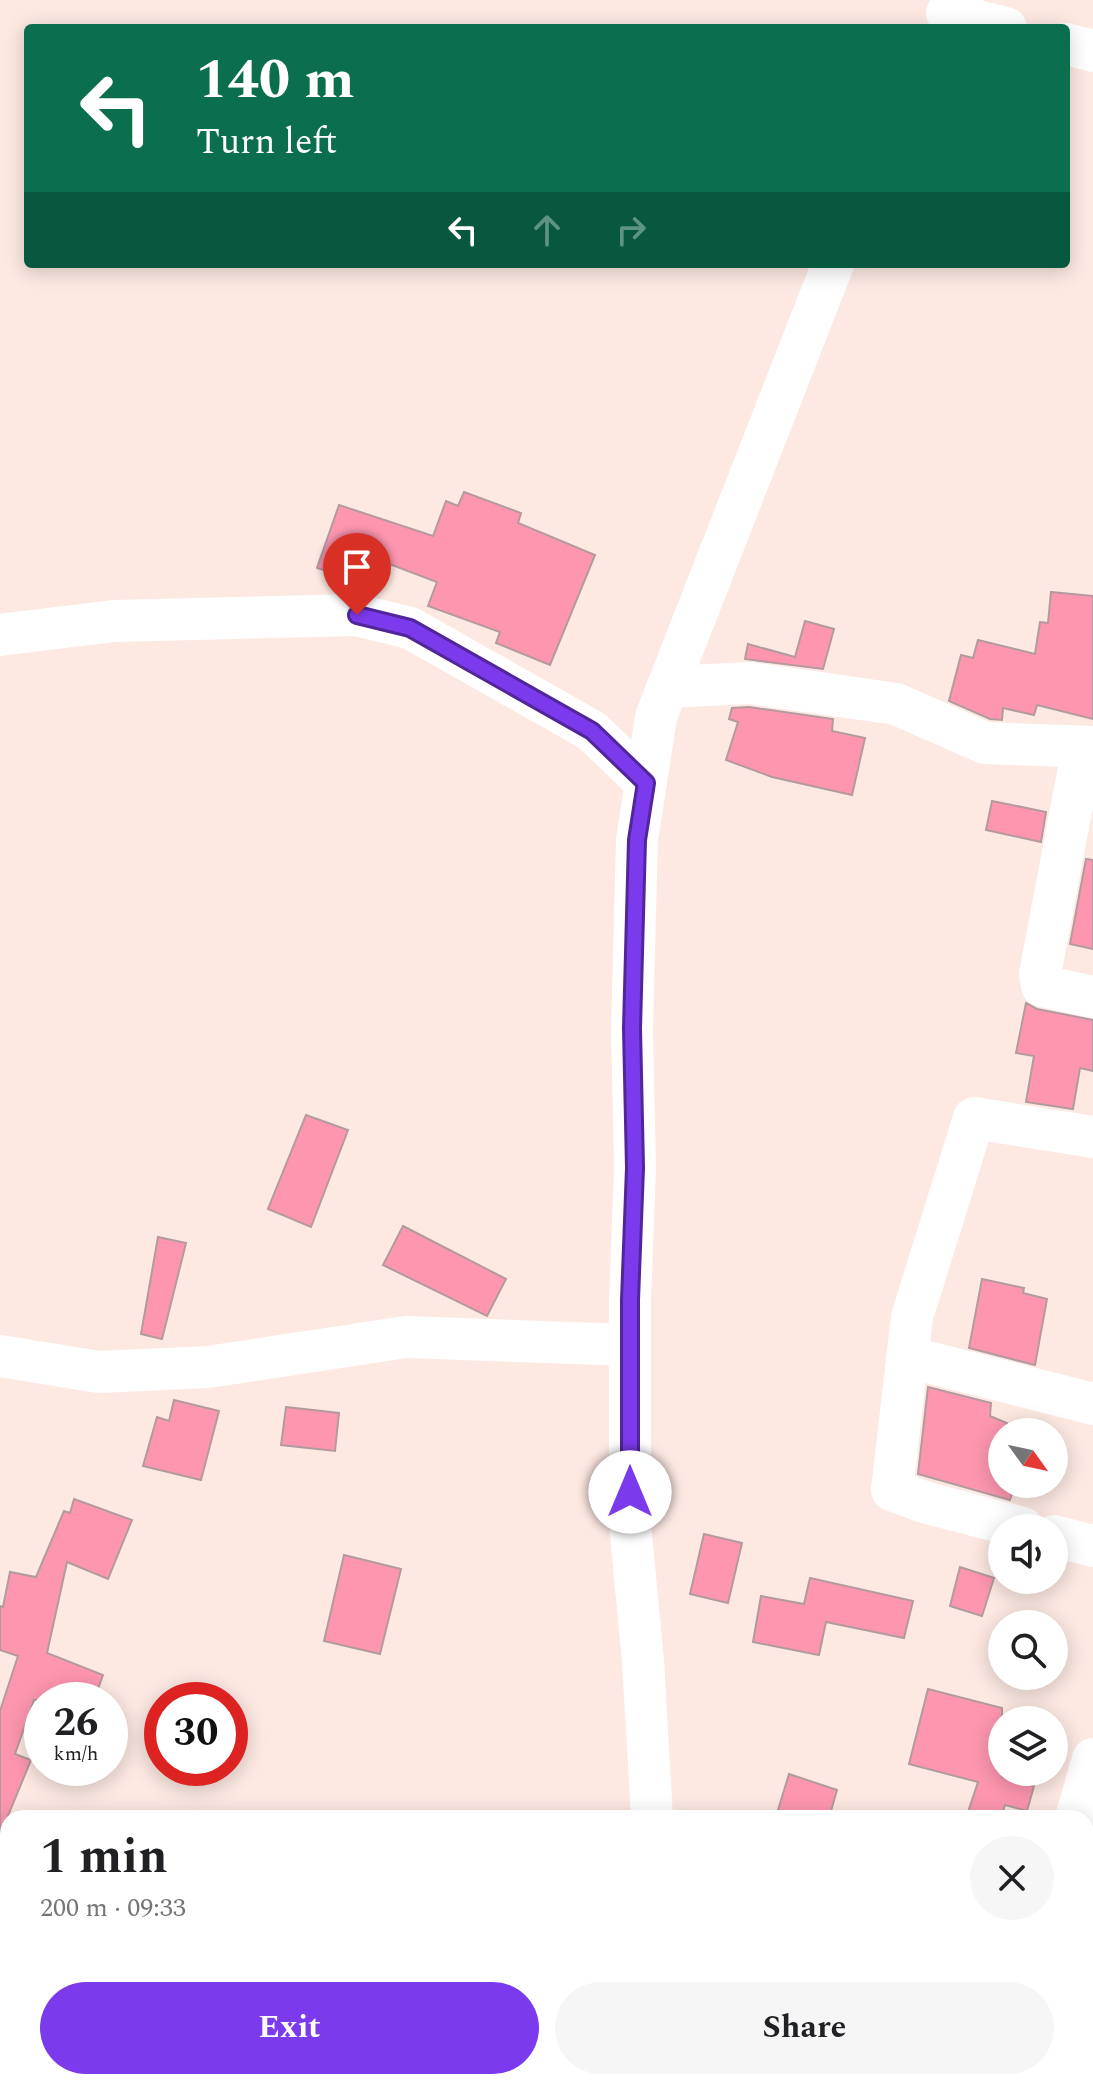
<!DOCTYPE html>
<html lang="en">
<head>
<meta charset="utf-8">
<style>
  body { margin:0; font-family:Spectral,serif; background:#f6f6f6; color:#202124; height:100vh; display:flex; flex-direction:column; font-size:30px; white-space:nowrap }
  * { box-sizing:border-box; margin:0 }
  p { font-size:26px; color:#757577 }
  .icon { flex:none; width:44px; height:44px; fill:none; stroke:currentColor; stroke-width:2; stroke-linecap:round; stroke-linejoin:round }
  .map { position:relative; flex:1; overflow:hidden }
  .side { position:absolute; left:0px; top:1810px; width:1094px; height:280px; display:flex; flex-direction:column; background:#fff; border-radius:24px 24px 0 0; box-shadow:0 4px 20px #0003 }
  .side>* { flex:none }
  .hud { position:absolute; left:24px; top:24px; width:1046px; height:244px; border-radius:8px; box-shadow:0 4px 20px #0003; background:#0b6e4f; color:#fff; overflow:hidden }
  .needle { width:52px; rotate:123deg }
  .controls { position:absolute; left:988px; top:1418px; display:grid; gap:16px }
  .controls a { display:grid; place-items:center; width:80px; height:80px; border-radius:50%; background:#fff; box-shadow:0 4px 20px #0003; font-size:40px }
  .speed { position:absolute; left:24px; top:1682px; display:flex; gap:16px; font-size:40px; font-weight:700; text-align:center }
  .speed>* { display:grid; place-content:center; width:104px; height:104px; border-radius:50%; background:#fff; box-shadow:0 4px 20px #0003; line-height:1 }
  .speed small { font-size:20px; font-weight:400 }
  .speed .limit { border:12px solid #d22; background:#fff; color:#111 }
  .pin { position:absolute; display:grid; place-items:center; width:68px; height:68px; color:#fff; margin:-82px -34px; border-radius:50% 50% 50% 0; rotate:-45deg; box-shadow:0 0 8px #0007 }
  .pin .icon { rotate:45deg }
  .me { position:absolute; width:88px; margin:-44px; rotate:0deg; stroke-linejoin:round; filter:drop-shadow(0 0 6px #0008) }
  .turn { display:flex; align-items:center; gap:28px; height:168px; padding:0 40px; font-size:36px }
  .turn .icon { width:104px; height:104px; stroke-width:2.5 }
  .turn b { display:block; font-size:56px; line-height:68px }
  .lanes { display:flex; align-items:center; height:76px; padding:0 40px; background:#0003; justify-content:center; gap:40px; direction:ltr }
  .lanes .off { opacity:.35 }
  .round { display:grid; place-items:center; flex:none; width:84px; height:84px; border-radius:42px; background:#f6f6f6 }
  .overview { display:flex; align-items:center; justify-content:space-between; height:136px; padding:0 40px }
  h1 { font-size:48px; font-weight:700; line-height:60px }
  .primary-button { display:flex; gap:16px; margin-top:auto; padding:16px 40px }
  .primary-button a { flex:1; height:92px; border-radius:48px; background:#7c3aed; color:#fff; font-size:32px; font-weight:700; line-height:92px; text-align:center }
  .primary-button a+a { background:#f6f6f6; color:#202124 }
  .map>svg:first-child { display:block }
  .building { fill:#fe96b0; stroke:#b39a9e; stroke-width:2 }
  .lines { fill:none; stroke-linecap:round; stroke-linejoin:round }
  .street { stroke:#fff; stroke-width:42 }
  .route-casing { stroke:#51269a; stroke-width:20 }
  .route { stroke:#7c3aed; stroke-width:14 }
</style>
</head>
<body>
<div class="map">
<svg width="1093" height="2090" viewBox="0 0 1093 2090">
  <rect width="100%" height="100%" fill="#fde8e2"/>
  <g class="building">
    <polygon points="464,492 521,513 518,523 595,555 550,665 496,643 500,632 428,606 437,582 379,560 370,586 317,568 339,505 433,536 446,501 458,506"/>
    <polygon points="1051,592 1093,596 1093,719 1037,705 1034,715 1003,708 1002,720 990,719 949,701 961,655 973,658 978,640 1035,654 1040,622 1048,623"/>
    <polygon points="805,621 834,629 823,669 745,659 748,644 795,657"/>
    <polygon points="749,707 833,719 832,731 865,738 852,795 772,777 726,760 738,722 729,719 732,708"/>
    <polygon points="992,801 1046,812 1041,842 986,830"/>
    <polygon points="1086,859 1093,860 1093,949 1070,944"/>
    <polygon points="1026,1003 1037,1009 1093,1020 1093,1071 1080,1068 1073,1109 1026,1102 1034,1056 1016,1053"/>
    <polygon points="306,1115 348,1130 311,1227 268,1209"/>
    <polygon points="403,1226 506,1279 487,1316 383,1265"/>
    <polygon points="158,1237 186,1243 162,1339 141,1334"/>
    <polygon points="982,1279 1024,1288 1023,1293 1047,1299 1035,1365 969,1348"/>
    <polygon points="928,1387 991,1403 990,1416 1007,1423 1005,1429 1016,1432 1002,1432 1002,1484 1015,1484 1010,1500 918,1474"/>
    <polygon points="174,1400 219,1411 201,1480 143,1466 157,1417 169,1421"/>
    <polygon points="286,1407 339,1413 335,1451 281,1445"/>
    <polygon points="74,1499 132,1520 108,1579 67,1562 47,1653 103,1675 94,1700 34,1700 15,1754 31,1760 0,1835 0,1711 18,1656 0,1650 0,1606 3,1607 10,1572 36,1577 64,1511 70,1513"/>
    <polygon points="704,1534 742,1543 728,1603 690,1594"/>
    <polygon points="344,1555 401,1569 380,1654 324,1641"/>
    <polygon points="960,1567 994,1578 982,1616 950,1606"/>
    <polygon points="810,1578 913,1601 904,1638 826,1622 819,1655 753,1642 761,1596 804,1604"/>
    <polygon points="928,1689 1002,1708 1002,1777 1034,1786 1027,1811 1005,1805 1001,1818 966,1818 978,1782 909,1764"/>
    <polygon points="789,1774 837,1790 829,1818 779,1818 781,1811 778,1810"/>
  </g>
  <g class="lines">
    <g class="street">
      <polyline points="947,13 1006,28"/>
      <polyline points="1066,44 1093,51"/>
      <polyline points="0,635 114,621 357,615 410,628 592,731 646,783"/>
      <polyline points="668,687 750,683 896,704 985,743 1093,747"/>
      <polyline points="1083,747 1040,974 1042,986 1093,997"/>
      <polyline points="0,1356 99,1372 208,1367 406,1337 630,1345"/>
      <polyline points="908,1357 1093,1404"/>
      <polyline points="1023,1528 924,1502 892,1490 912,1317 974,1118 1093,1137"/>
      <polyline points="1054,1536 1093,1546"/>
      <polyline points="652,1818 643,1661 630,1524 630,1300 635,1168 632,1028 637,840 656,717 833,264"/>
      <polyline points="1076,1818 1093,1759"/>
      <polyline points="680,2082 682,2090"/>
      <polyline points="1025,2082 1026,2090"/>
    </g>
  </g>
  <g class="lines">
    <g class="route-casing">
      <polyline id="route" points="357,615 410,628 592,731 646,783 637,840 632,1028 635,1168 630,1300 630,1492"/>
    </g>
    <use href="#route" class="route"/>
  </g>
</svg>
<div class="controls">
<a><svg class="needle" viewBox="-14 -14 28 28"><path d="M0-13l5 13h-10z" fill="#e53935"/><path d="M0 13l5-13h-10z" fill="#757577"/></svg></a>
<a><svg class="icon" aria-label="sound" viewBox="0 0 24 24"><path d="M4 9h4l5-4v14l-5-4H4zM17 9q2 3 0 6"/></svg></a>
<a><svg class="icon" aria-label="search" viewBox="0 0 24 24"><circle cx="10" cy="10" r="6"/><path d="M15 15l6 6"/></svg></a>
<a><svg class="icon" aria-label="layers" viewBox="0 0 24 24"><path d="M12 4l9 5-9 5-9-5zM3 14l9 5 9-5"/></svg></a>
</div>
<div class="speed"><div>26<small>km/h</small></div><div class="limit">30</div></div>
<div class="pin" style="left:357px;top:615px;background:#d93025"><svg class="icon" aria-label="arrive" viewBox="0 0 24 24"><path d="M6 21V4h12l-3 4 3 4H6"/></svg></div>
<svg class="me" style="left:630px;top:1492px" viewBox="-20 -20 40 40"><circle r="19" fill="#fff"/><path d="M0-13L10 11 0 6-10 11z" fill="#7c3aed"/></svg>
<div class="hud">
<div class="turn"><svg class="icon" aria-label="left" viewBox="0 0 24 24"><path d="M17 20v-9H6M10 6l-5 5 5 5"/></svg><div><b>140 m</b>Turn left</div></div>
<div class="lanes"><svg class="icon" aria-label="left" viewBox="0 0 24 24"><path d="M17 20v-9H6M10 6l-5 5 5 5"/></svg><svg class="icon off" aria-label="ahead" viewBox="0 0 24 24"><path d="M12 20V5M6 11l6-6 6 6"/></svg><svg class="icon off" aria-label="right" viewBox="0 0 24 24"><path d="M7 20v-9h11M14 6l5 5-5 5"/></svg></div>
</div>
<section class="side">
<div class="overview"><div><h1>1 min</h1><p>200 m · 09:33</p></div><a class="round"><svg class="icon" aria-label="close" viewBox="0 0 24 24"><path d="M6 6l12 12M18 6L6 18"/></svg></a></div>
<div class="primary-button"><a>Exit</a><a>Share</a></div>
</section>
</div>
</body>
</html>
